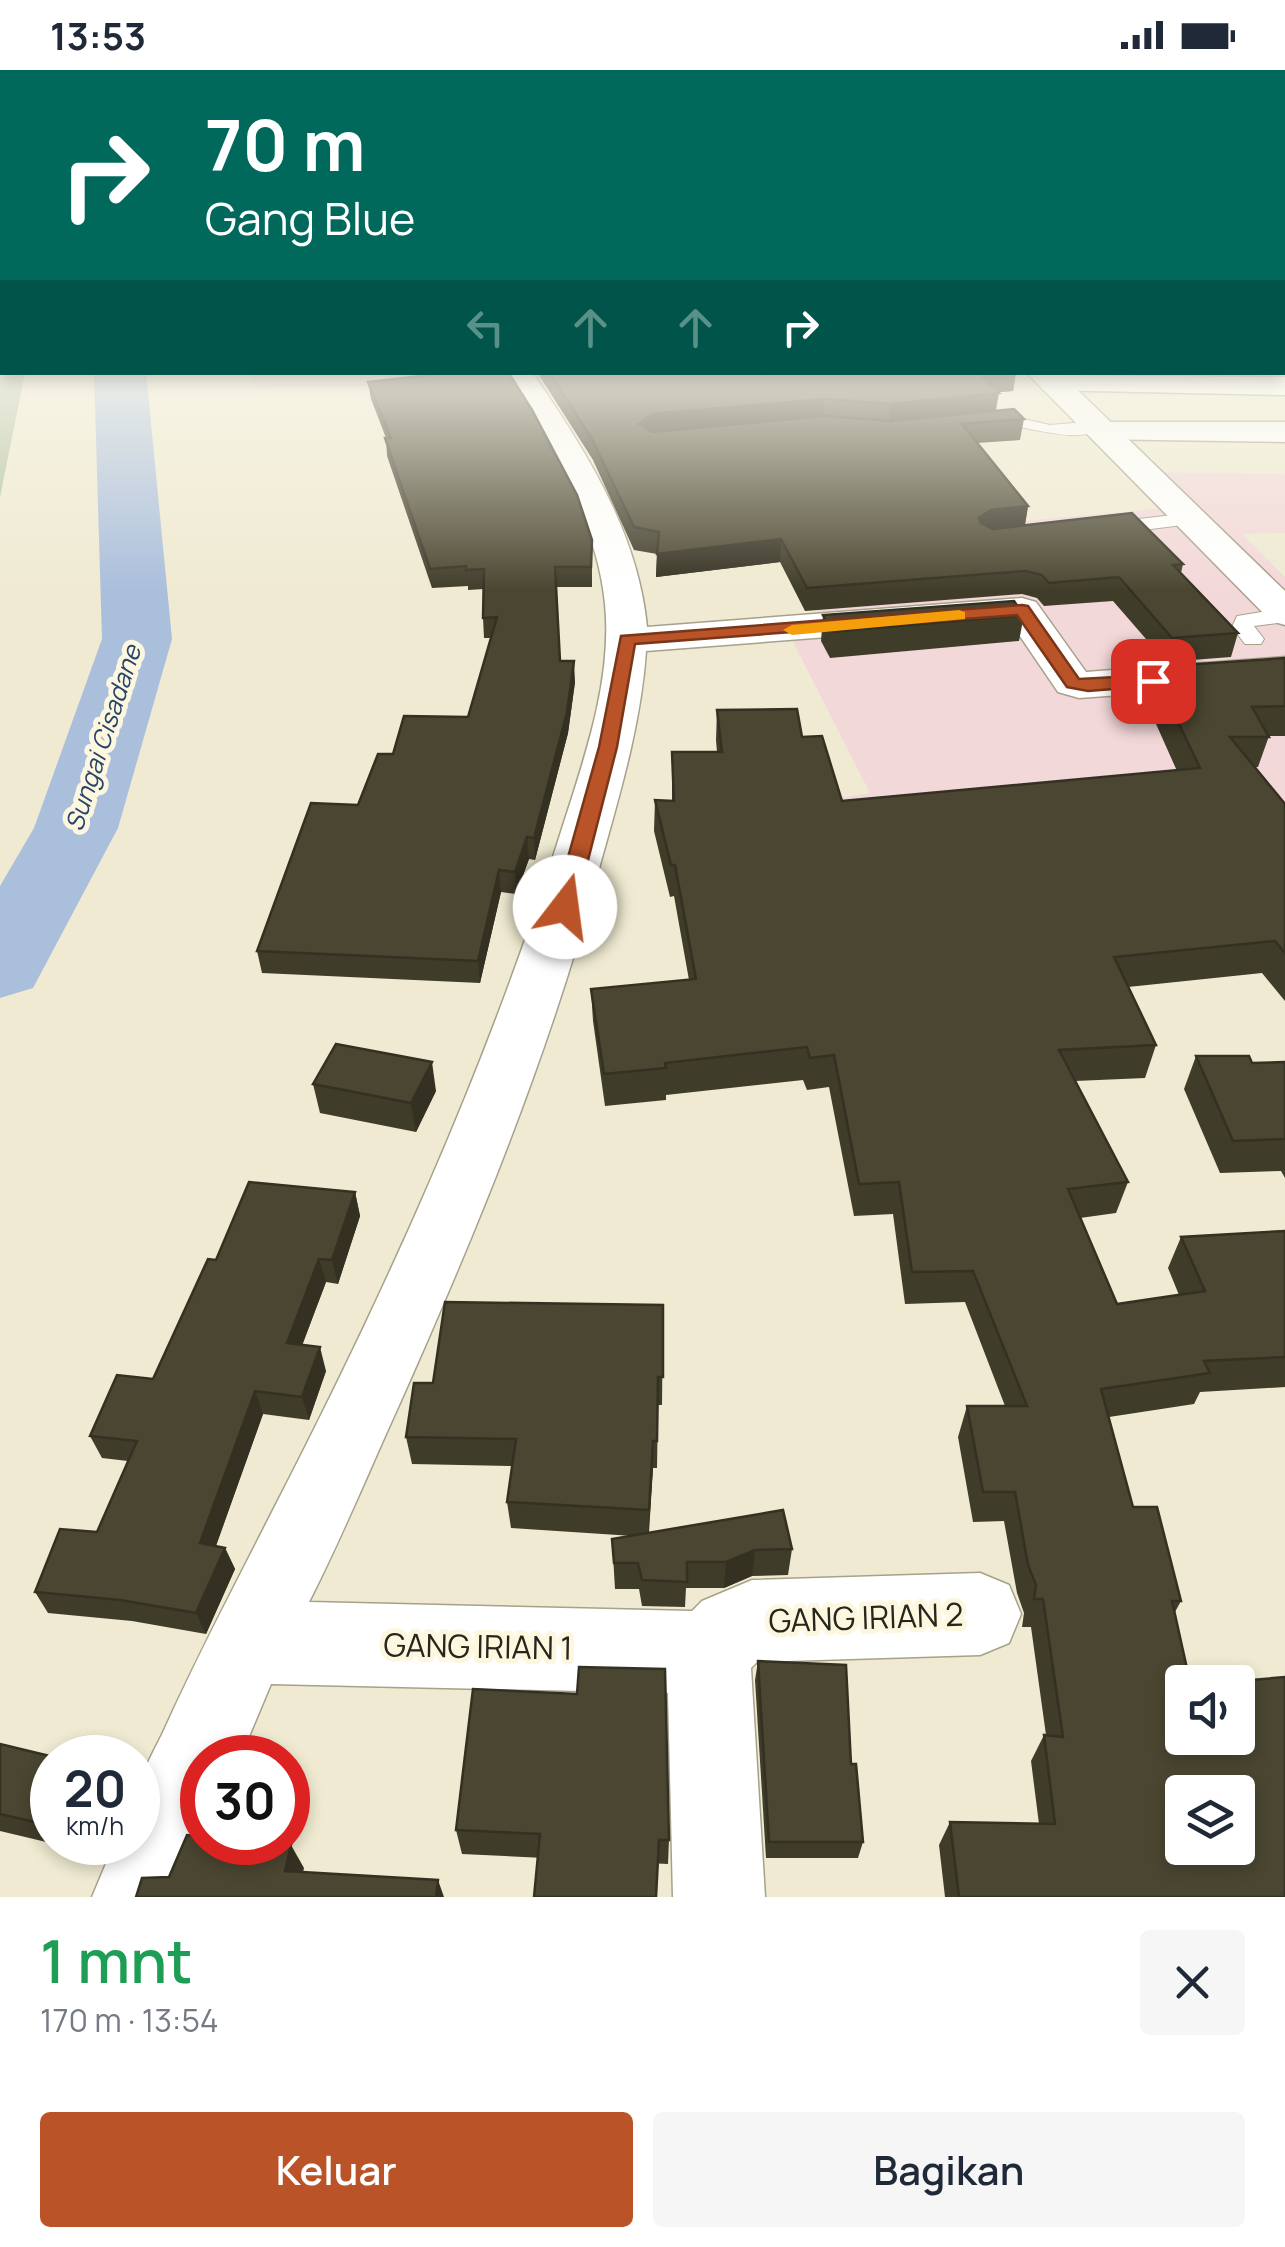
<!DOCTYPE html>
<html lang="id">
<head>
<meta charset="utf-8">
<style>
  body { margin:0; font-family:Manrope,sans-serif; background:#f6f6f7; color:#1f2937; height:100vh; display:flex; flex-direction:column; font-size:38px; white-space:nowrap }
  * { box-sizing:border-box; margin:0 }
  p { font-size:32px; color:#747a83 }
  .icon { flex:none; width:55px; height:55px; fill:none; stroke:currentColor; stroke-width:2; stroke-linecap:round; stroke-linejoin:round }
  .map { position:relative; height:1827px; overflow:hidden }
  .details { display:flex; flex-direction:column; background:#fff; flex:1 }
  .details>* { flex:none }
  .guide { position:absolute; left:0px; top:0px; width:1285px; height:305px; box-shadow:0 5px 15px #0003; background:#00695c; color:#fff; overflow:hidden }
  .tools { position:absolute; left:1165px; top:1595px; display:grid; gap:20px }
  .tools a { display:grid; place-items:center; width:90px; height:90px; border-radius:10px; background:#fff; box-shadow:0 5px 15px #0003; font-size:50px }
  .speed { position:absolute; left:30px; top:1665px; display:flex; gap:20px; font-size:50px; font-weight:700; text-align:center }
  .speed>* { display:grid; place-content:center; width:130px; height:130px; border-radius:50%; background:#fff; box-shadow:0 5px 15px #0003; line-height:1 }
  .speed small { font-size:25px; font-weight:400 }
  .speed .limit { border:15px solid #d22; background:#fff; color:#111 }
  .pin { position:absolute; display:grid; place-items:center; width:85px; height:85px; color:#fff; margin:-42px; border-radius:20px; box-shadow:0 5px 15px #0006 }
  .me { position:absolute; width:110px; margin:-55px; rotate:15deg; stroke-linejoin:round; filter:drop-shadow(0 0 8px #0008) }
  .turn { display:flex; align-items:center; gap:35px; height:210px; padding:0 40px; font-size:45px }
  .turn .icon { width:130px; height:130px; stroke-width:2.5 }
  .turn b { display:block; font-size:70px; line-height:85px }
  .lanes { display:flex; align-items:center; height:95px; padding:0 40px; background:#0003; justify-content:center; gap:50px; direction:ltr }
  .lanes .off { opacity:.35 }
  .round { display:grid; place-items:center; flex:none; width:105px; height:105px; border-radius:10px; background:#f6f6f7 }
  .overview { display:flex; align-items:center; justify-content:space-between; height:170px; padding:0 40px }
  h1 { font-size:60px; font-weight:600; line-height:75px; color:#1e9e55 }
  .cta { display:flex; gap:20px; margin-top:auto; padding:20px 40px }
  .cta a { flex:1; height:115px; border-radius:10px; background:#ba5428; color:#fff; font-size:40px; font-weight:600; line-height:115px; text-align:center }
  .cta a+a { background:#f6f6f7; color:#1f2937 }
  .status { display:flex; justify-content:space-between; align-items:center; height:70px; padding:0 50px; background:#fff; direction:ltr }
  .status svg { height:28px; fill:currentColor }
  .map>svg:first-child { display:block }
  .industrial { fill:#f3d8d9 }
  .forest { fill:#b3c1a1 }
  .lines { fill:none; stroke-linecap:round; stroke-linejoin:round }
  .river { fill:#aabfdc; fill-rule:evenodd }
  .service-casing { stroke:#a6a18a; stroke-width:2 }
  .minor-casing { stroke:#a6a18a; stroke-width:3 }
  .tertiary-casing { stroke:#a6a18a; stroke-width:3 }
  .service { fill:#fff; fill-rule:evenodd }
  .minor { fill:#fff; fill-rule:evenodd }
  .tertiary { fill:#fff; fill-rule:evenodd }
  .wall { fill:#403c2a }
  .shaded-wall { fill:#343122 }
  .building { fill:#4a4631; stroke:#343122; stroke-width:2.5; fill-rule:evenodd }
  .route { fill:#ba5428; stroke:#79371a; stroke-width:2.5 }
  .slow { fill:#f59e0b }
  .labels { text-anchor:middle; stroke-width:10; stroke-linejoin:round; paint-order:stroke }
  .far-water-label { font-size:25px; font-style:italic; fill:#26436a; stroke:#fcf7de }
  .near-street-label { font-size:32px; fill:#27261c; stroke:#fcf7de }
</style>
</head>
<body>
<div class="status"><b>13:53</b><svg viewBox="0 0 49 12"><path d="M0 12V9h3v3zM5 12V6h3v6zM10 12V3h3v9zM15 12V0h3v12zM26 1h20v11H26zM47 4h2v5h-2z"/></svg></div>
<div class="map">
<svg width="1285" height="1827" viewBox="0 0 1285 1827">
  <rect width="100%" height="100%" fill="#efead1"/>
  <g class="industrial">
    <polygon points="494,302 502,314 255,318 252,303"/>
    <polygon points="1123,402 1285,404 1285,463 1242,464 1285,507 1285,893 760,742 870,723 788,562 829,560 776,473 1168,438"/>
  </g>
  <polygon class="forest" points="0,265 2,302 25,303 0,427"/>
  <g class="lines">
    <polygon class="river" points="94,302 146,302 172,569 118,758 33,918 0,928 0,816 34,758 102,569"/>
    <g class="service-casing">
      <g id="service">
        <path d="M1011,346L1050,355L1097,351L1106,356C1080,375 1040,359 1012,356C997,355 985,363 973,354L982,349Z"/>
        <polygon points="1191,443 1201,449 1198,453 1104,465 1094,459 1104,453"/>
        <polygon points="1285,538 1285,552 1254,556 1264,569 1261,574 1245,574 1232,557 1237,546"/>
      </g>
    </g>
    <g class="minor-casing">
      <g id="minor">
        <path d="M502,302H532C585,379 638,462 647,557L1022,528L1036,532L1086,602L1285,587V613L1079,628L1058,622L1011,553L646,581C641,656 618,730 598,802C549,985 477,1160 400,1333C370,1399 342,1467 309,1532L692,1541L702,1531L752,1510L980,1503L1009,1515L1021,1544L1009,1573L980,1585L757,1592L751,1598L765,1827H673L668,1623L271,1614L240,1688H202V1772H206L184,1827H92L115,1772H138C138,1757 136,1740 138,1725C140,1703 156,1678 165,1658C198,1585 235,1515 271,1444C384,1225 485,1003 559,768C582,695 613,612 605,534C597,450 547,372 502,302Z"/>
        <polygon points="1054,305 1285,307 1285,325 1043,320 1039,314 1043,308"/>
        <polygon points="1104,352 1285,352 1285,372 1093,369 1088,362 1093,355"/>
      </g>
    </g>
    <g class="tertiary-casing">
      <polygon id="tertiary" points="1026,302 1059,302 1285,521 1285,555 1271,551"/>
    </g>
    <use href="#service" class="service"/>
    <use href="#minor" class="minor"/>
    <use href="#tertiary" class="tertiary"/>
  </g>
  <g class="wall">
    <polygon points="537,302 1016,302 1013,321 998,322 996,341 1024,349 1020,370 977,373 1028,436 1025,456 1183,494 1181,503 1238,563 1231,587 1166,592 1113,531 1044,536 1037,528 1022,524 805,541 780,492 656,507 657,484 634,480 593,390"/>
    <polygon points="368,312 592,470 592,517 556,517 560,591 575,612 568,663 535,790 529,789 516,824 501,822 480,913 262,903 257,881 393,684 468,647 491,568 484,568 483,548 484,519 468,520 468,516 432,518 387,386 386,368 371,329"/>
    <polygon points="823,545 1024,545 1019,571 830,588 821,571"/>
    <polygon points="1285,588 1285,666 1269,666 1258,697 1255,697 1285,734 1285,931 1262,903 1128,917 1156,975 1145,1008 1075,1011 1128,1112 1116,1143 1080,1148 1117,1234 1179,1225 1168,1198 1181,1167 1285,1161 1285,1317 1200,1322 1194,1334 1109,1347 1133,1437 1181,1531 1175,1542 1190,1612 1285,1827 945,1827 939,1775 950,1752 1039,1754 1031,1691 1044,1665 1046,1665 1031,1557 1022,1557 1024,1543 1017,1523 1004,1451 973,1452 958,1367 967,1336 1005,1336 965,1232 905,1234 893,1144 854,1146 829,1017 807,1020 803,1010 666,1025 666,1030 605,1036 593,951 591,919 689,910 674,826 670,827 654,761 655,730 672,730 672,682 717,682 716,670 717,640 802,667 842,731 1177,701 1144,627 1152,597"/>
    <polygon points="1196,986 1252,993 1285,992 1285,1108 1281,1101 1220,1103 1184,1019"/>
    <polygon points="313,1014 436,1021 416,1062 320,1043"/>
    <polygon points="355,1122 360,1146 338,1214 326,1212 302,1275 326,1301 309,1350 263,1344 216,1476 225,1478 235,1499 206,1564 132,1551 48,1543 35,1522 97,1462 128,1391 102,1388 90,1366 153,1309 216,1190"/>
    <polygon points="663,1235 662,1335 658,1335 657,1398 653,1398 649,1463 792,1479 788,1505 752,1506 724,1518 686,1518 685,1537 642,1536 639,1519 615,1519 612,1469 633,1466 511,1458 507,1432 512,1396 412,1394 406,1367 433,1313"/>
    <polygon points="758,1591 851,1694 863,1772 858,1788 766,1788 755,1610"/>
    <polygon points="0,1674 52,1688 52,1772 111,1772 105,1786 0,1761"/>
    <polygon points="456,1760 669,1770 668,1794 462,1784"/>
  </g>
  <g class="shaded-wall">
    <polygon points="1000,302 1016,302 1013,321 977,324 980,304"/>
    <polygon points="999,323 995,344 889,354 891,334"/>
    <polygon points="824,329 823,349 652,365 639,354 652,344"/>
    <polygon points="1028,436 1024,458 987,463 979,448 991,440"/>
    <polygon points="781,469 780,492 656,507 657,484"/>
    <polygon points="574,591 575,612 568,663 535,790 534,768"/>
    <polygon points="527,767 529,789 516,824 515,802"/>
    <polygon points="499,800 501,822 480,913 478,891"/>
    <polygon points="432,992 436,1021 416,1062 411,1033"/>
    <polygon points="355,1122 360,1146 338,1214 332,1190"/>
    <polygon points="319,1189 326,1212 294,1297 287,1273"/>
    <polygon points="320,1277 326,1301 309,1350 302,1327"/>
    <polygon points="255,1321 263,1344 209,1495 200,1473"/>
    <polygon points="653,1371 653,1398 648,1467 649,1440"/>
    <polygon points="225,1478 235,1499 206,1564 196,1543"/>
    <polygon points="755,1480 752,1506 724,1518 726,1492"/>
    <polygon points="94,1772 111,1772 105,1786"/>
    <polygon points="291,1775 304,1798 298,1824 285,1801"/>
    <polygon points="438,1810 444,1827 436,1827"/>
  </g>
  <g class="building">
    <polygon points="456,302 508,302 532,340 577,425 592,470 591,497 555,497 560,591 574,591 567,642 534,768 527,767 515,802 499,800 478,891 257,881 311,733 358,735 378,684 393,684 404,646 468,647 497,547 483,548 484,499 466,500 466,496 430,499 385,368 391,368 368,312"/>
    <polygon points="549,302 1000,302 980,304 999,323 891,334 824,329 652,344 639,354 652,362 825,346 891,351 1014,339 1024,349 962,354 1028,436 991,440 979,448 981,453 993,459 1132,443 1183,494 1173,495 1238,563 1172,568 1119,507 1049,513 1042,505 1026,501 807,518 781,469 657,484 659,462 634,457 592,369"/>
    <polygon points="1014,531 1024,545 832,562 823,545"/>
    <path d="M1285,588V636L1252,637L1269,667H1230L1285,734V883L1275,871L1114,887L1156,975L1059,980L1128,1112L1068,1119L1117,1234L1205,1221L1181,1167L1285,1161V1287L1204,1291L1210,1303L1101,1319L1133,1437H1157L1181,1531H1172L1190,1612H1182V1668H1238V1612H1228L1285,1607V1827H959L950,1752L1055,1754L1044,1665L1063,1667L1043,1529H1034L1036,1515L1028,1495L1015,1422H983L967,1336H1027L973,1201L912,1202L899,1112L859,1114L834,985L810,988L807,977L665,993L666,998L604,1004L591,919L696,909L675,795H671L655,730L674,731L672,682H722L717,640L797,639L802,667L822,666L842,731L1200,698L1152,597ZM1182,1722H1238V1778H1182Z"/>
    <polygon points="336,974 432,992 411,1033 313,1014"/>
    <polygon points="1196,986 1249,986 1252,993 1285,992 1285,1069 1233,1071"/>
    <polygon points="249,1112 355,1122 332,1190 319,1189 287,1273 320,1277 302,1327 255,1321 200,1473 225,1478 196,1543 120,1530 35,1522 60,1459 97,1462 137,1371 90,1366 117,1305 153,1309 208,1189 216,1190"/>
    <polygon points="445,1232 663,1235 663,1307 658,1307 657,1371 653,1371 649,1440 507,1432 516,1369 406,1367 414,1313 433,1313"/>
    <polygon points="783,1440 792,1479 755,1480 726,1492 687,1492 687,1512 642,1510 638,1493 614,1493 612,1469"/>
    <polygon points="758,1591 846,1595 851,1694 856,1694 863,1772 769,1772"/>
    <polygon points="579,1597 665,1599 669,1770 659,1770 656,1827 534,1827 540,1764 456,1760 473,1619 577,1624"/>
    <polygon points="0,1674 58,1688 52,1688 52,1756 0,1744"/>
    <polygon points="187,1765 202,1767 202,1772 268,1772 291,1775 285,1801 438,1810 436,1827 136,1827 142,1808 169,1807"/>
  </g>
  <linearGradient id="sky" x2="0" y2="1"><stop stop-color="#8fb8e3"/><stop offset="0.51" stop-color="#f8f6ea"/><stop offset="1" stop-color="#f8f6ea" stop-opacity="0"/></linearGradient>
  <rect width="1285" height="521" fill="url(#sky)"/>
  <polygon class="route" points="1022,535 1028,536 1079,609 1153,605 1162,611 1153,616 1088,621 1067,617 1017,545 635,574 617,677 576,837 573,842 557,842 554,837 599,677 621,566"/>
  <polygon class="slow" points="959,540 965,542 965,549 792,565 783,560 792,555"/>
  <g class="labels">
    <g class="far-water-label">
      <text transform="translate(103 668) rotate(-72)" y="9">Sungai Cisadane</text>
    </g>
    <g class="near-street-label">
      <text transform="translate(866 1548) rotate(-2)" y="11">GANG IRIAN 2</text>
      <text transform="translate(478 1577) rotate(1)" y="11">GANG IRIAN 1</text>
    </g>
  </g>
</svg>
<div class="tools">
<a><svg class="icon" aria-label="sound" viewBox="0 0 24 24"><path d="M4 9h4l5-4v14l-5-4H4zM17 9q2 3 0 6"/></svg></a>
<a><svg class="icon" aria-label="layers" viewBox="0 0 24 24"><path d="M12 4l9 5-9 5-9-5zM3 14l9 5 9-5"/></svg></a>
</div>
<div class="speed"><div>20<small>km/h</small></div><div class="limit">30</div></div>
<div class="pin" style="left:1153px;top:611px;background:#d93025"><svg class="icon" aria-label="arrive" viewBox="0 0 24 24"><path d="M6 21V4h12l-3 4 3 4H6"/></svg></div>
<svg class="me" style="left:565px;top:837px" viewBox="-20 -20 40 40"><circle r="19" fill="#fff"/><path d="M0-13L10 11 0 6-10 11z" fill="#ba5428"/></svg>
<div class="guide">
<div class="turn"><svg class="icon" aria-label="right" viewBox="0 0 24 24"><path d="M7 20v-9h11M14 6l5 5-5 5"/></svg><div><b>70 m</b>Gang Blue</div></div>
<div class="lanes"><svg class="icon off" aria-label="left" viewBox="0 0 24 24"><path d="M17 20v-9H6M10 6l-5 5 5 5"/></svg><svg class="icon off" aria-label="ahead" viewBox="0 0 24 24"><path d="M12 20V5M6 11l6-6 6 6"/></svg><svg class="icon off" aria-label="ahead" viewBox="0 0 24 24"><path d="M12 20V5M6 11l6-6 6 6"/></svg><svg class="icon" aria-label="right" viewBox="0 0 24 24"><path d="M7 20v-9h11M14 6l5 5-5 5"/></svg></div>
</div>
</div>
<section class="details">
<div class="overview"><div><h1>1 mnt</h1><p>170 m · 13:54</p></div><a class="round"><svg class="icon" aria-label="close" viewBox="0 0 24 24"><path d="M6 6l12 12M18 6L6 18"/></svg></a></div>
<div class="cta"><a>Keluar</a><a>Bagikan</a></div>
</section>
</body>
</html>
